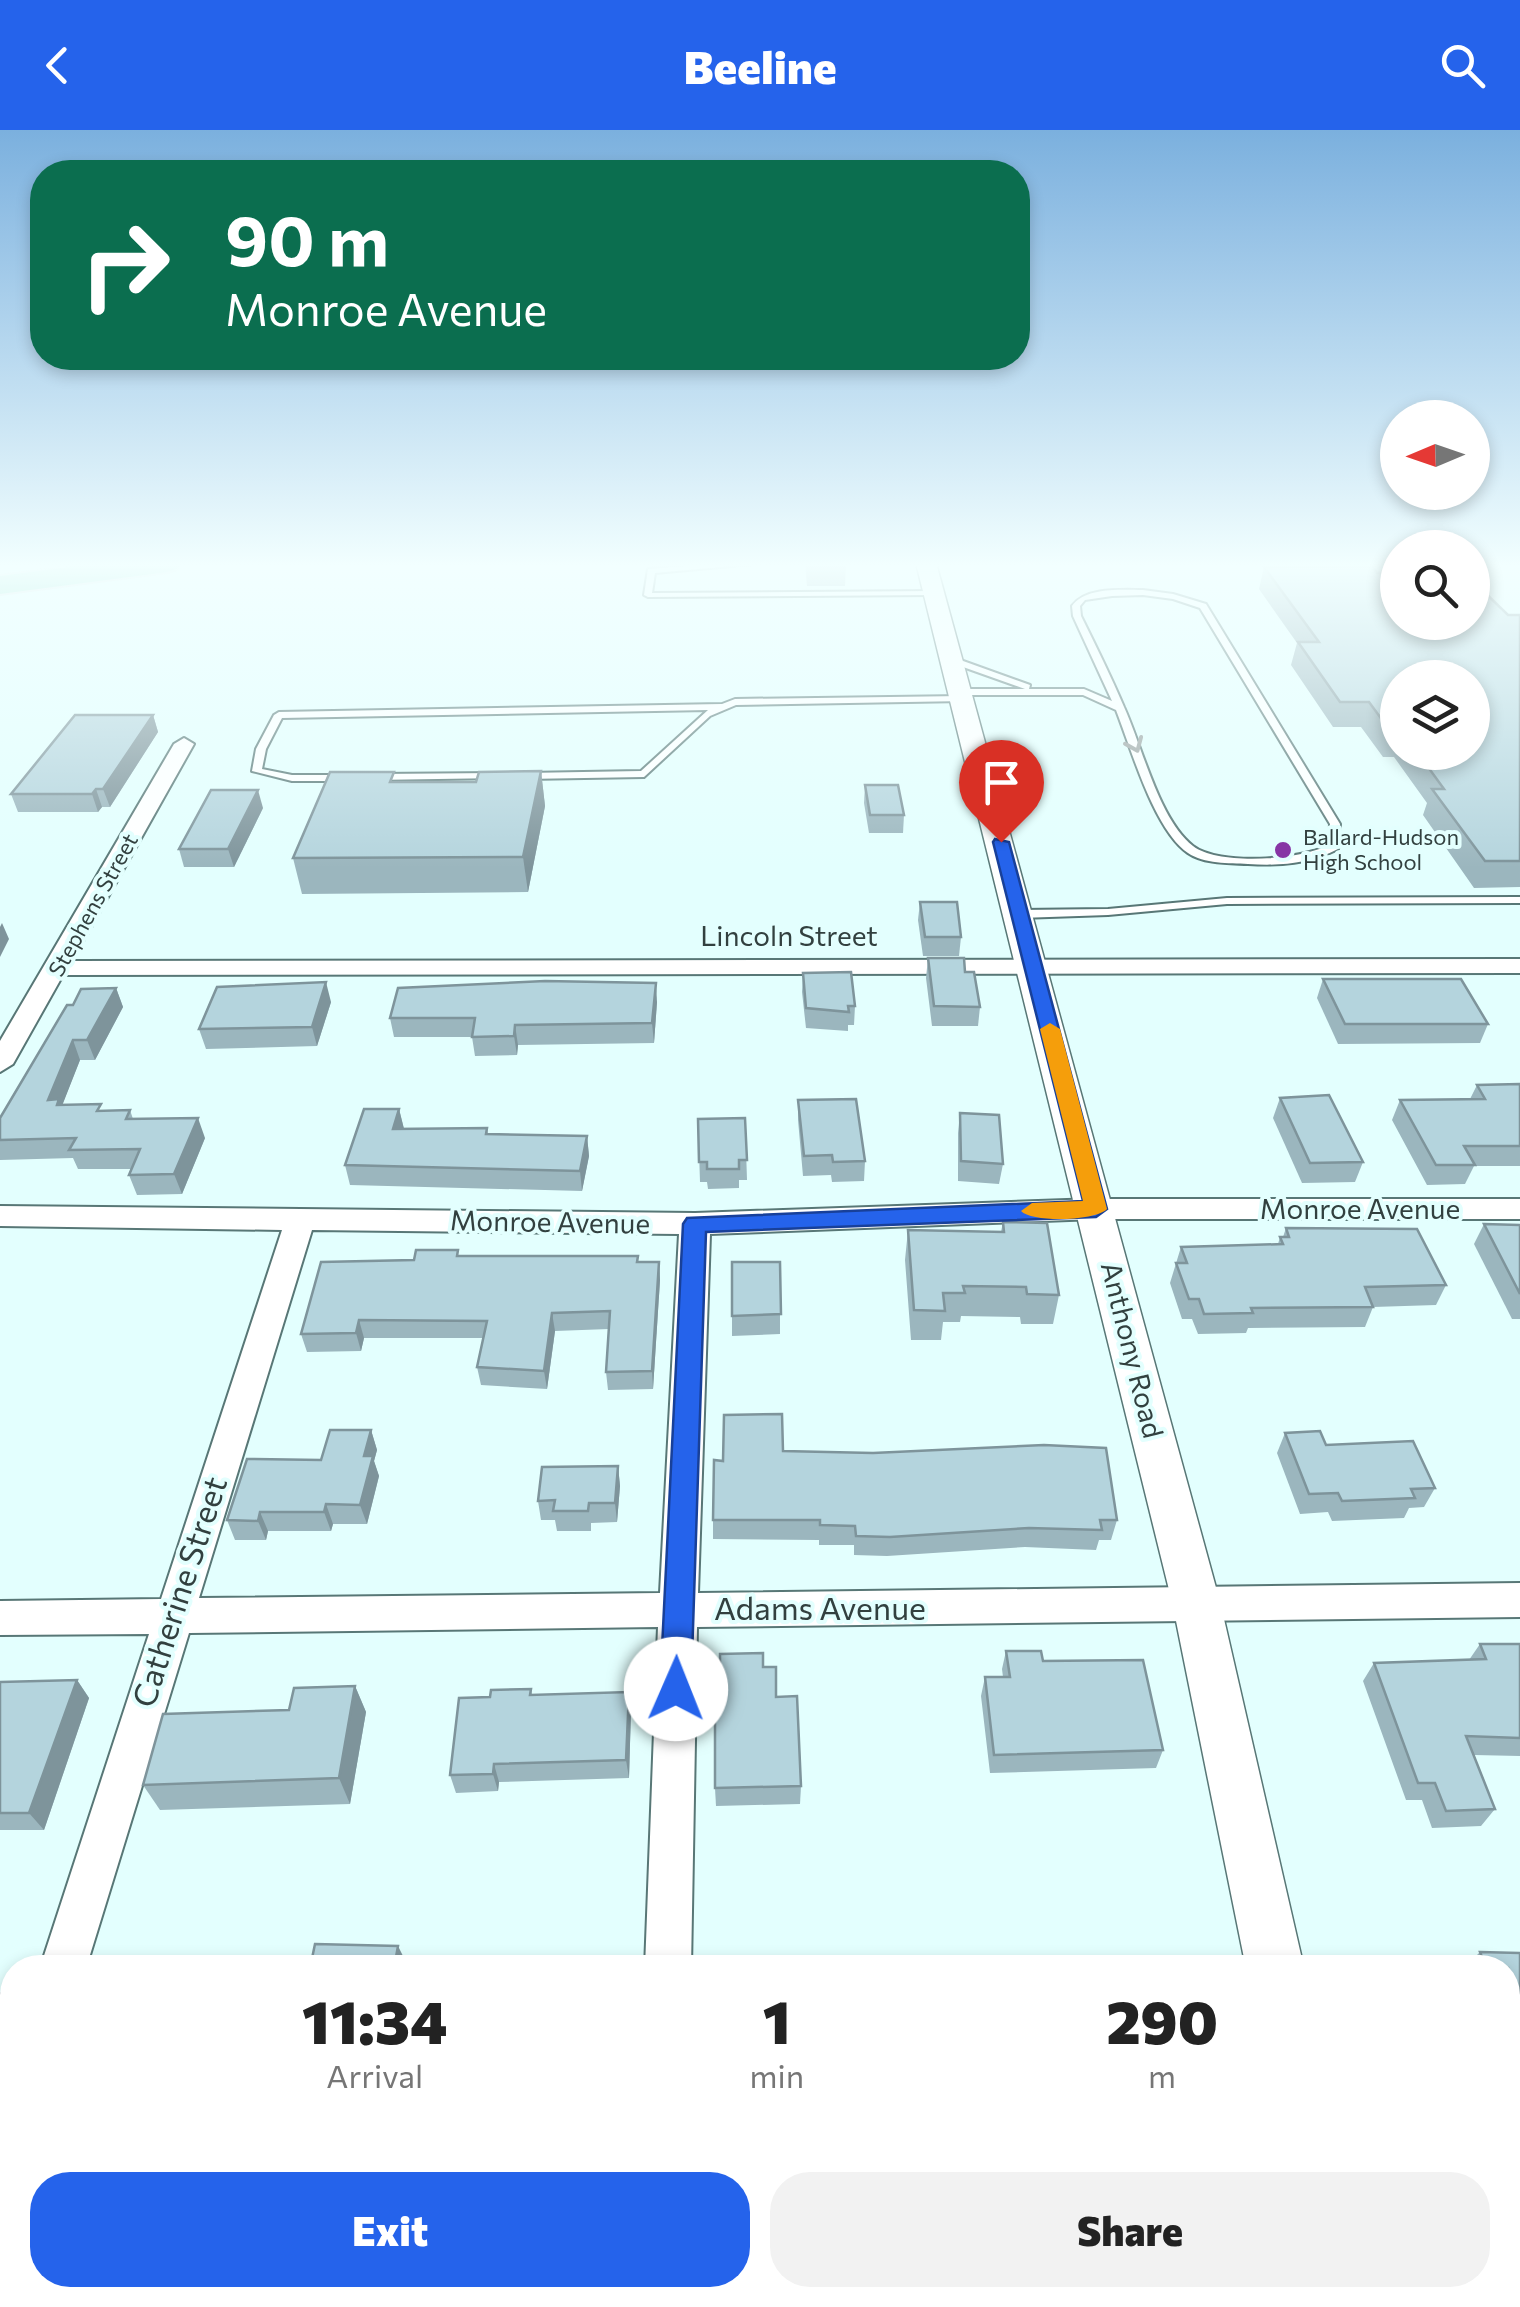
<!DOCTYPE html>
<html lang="en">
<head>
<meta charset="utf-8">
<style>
  body { margin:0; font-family:Commissioner,sans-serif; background:#f2f2f2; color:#222; height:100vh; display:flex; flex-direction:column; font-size:38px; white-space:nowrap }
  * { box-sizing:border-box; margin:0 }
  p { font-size:32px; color:#767676 }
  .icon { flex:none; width:55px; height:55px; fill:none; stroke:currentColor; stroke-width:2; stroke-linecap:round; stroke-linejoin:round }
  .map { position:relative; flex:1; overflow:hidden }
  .panel { position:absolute; left:0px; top:1825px; width:1520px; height:352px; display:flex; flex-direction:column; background:#fff; border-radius:40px 40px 0 0; box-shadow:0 5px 15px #0003 }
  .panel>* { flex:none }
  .hud { position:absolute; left:30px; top:30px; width:1000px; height:210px; border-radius:40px; box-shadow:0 5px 15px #0003; background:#0b6e4f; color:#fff; overflow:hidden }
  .needle { width:65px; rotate:268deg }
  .tools { position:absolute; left:1380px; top:270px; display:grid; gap:20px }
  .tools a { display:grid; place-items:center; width:110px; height:110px; border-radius:50%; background:#fff; box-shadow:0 5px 15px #0003; font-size:50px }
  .pin { position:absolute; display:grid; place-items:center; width:85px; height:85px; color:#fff; margin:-102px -42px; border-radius:50% 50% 50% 0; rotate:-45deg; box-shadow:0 0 10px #0007 }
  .pin .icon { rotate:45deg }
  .me { position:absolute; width:110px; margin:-55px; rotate:1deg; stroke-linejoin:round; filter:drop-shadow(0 0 8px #0008) }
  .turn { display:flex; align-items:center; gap:35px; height:210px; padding:0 30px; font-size:45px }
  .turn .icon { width:130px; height:130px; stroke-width:2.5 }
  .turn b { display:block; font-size:70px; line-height:85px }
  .eta { display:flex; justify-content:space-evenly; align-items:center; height:170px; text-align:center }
  .eta b { font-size:60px; font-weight:800; line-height:70px }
  .button { display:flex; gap:20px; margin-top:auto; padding:20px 30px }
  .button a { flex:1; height:115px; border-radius:40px; background:#2563eb; color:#fff; font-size:40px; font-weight:800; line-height:115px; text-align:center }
  .button a+a { background:#f2f2f2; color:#222 }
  header { display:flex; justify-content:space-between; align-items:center; height:130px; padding:0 30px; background:#2563eb; color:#fff; font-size:45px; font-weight:800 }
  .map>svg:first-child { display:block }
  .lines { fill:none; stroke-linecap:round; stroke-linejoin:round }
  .service-casing { stroke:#587776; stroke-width:4 }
  .minor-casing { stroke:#587776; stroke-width:4 }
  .tertiary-casing { stroke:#587776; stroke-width:3 }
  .motorway-casing { stroke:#dee0e0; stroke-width:4 }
  .service { fill:#fff; fill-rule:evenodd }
  .minor { fill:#fff; fill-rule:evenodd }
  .tertiary { fill:#fff; fill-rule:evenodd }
  .motorway { fill:#7cd9b8; fill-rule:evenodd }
  .wall { fill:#9bb6be; fill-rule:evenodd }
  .shaded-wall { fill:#7e949b }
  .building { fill:#b4d4dd; stroke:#7e949b; stroke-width:2.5 }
  .oneway { stroke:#98a09f }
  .route { fill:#2563eb; stroke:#184099; stroke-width:2.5 }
  .slow { fill:#f59e0b }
  .poi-dot { fill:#8736a5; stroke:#e3fffe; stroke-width:4 }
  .labels { text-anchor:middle; stroke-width:8; stroke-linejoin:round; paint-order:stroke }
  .far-poi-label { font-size:22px; fill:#32403f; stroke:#e3fffe; text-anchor:start }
  .far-street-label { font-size:22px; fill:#32403f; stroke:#e3fffe }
  .street-label { font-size:28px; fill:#32403f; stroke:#e3fffe }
  .near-street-label { font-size:32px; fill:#32403f; stroke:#e3fffe }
</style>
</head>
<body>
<header><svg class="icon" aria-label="back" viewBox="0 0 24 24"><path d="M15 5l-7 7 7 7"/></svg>Beeline<svg class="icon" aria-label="search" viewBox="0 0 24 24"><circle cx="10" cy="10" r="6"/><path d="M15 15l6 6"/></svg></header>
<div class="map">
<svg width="1520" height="2177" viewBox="0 0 1520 2177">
  <rect width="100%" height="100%" fill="#e3fffe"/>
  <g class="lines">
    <g class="service-casing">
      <g id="service">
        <polygon points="725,433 764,433 655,443 652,463 934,461 938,463 934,465 648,467 644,465 648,439"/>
        <path d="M1143,460L1173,464L1206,474L1340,694L1338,719C1309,734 1280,736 1248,734C1229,733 1204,734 1188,723C1154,700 1131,618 1116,580L1083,565H961L956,562L961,559H1025L949,532L948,530L952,527L1030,555L1029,559H1084L1112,571L1073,486L1072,476C1086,457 1120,460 1143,460ZM1143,465L1173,469L1200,478L1330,694L1329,715C1300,730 1219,736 1193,716C1159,690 1142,616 1124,577C1111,547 1096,516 1081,486L1080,476L1085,470L1112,466Z"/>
        <polygon points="962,566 965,567 965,571 736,575 710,586 644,647 525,649 520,646 525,643 641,641 708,580 282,588 266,619 262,639 292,645 347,645 352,648 347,651 292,651 252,641 256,619 274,585 279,582 722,574 735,569"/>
        <polygon points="497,643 501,644 501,648 375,650 370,647 375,644"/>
        <polygon points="1520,767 1520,773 1227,774 1108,785 1020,788 1014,784 1020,780 1108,779 1227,768"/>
      </g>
    </g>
    <g class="minor-casing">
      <g id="minor">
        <polygon points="184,608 194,614 72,831 1520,829 1520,843 63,845 13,934 0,942 0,911 174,614"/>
        <path d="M1096,1069H1520V1089H1096L710,1104L698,1463L1520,1453V1487L697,1497L691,1838H645L658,1497L189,1503L86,1838H40L149,1504L0,1505V1471L161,1469L282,1100L0,1096V1076L695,1083ZM312,1100L679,1104L660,1463L199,1468Z"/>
        <polygon points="12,1977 12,2062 0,2067 0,1982"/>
        <rect x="1508" y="2097" width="12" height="52"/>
        <polygon points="0,2133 12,2134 12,2165 37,2165 32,2177 0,2177"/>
        <polygon points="632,2165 686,2165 685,2177 631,2177"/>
      </g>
    </g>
    <g class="tertiary-casing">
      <g id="tertiary">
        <polygon points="916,433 936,433 1221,1476 1304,1838 1246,1838 1173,1476"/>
        <polygon points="1315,2165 1381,2165 1385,2177 1317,2177"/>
      </g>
    </g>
    <g class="motorway-casing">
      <polygon id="motorway" points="99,433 181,433 177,439 167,442 0,464 0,446"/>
    </g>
    <use href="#service" class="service"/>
    <use href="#minor" class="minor"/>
    <use href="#tertiary" class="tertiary"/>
    <use href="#motorway" class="motorway"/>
  </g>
  <g class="wall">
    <polygon points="805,433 846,433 845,456 807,456"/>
    <path d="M1264,437L1377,443L1508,485H1520V757L1474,758L1423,685L1427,673L1394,627H1383L1361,597H1333L1291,535L1297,513L1259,459ZM1398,548L1472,622H1398Z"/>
    <polygon points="153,585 158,602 110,677 102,677 98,682 18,682 11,664"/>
    <polygon points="541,641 545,676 528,762 302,764 293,728 396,652 476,652"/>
    <polygon points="865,655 904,685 903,703 869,703 864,673"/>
    <polygon points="263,678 234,737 184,737 179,719"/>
    <polygon points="920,772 961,807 959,826 923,826 918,790"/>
    <polygon points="928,828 965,842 980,877 978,896 932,896 926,848"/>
    <polygon points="803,843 855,876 854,895 848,895 848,901 806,898 802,862"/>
    <polygon points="1323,849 1488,894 1480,913 1338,914 1317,868"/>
    <polygon points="116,858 123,877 95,930 80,930 62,975 103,981 130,980 133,989 205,1008 182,1064 137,1065 129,1045 132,1039 78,1039 73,1028 0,1030 0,988 73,875"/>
    <polygon points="331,872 317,916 206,919 199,899"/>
    <polygon points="657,872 654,913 518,915 517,925 475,926 472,907 394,907 390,888"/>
    <polygon points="1520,954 1520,1036 1474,1036 1465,1054 1427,1055 1392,990 1400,970 1470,969 1477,955"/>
    <polygon points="1280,968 1363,1032 1355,1052 1302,1053 1273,988"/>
    <polygon points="798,970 865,1031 864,1051 832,1052 831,1045 803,1046 798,990"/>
    <polygon points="399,979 404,999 487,998 488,1004 587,1006 589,1026 582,1061 350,1055 345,1035"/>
    <polygon points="960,983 1003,1034 999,1054 958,1051 958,1003"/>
    <polygon points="745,988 747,1050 739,1050 739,1058 708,1059 707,1052 700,1052 698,989"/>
    <polygon points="1003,1092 1059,1165 1053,1194 1021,1194 1020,1187 961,1186 960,1192 943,1192 941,1210 911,1210 905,1130 908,1100 1001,1102"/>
    <polygon points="1484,1094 1520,1095 1520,1189 1512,1189 1474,1114"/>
    <polygon points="1286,1098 1446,1155 1436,1175 1373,1177 1365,1197 1248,1198 1246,1203 1198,1204 1192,1189 1182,1189 1170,1153 1181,1117 1278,1114 1280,1107 1283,1107"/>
    <polygon points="459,1126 659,1132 660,1150 653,1259 608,1260 606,1242 609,1199 555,1201 547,1259 481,1255 477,1237 483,1208 364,1208 361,1221 307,1222 301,1204 414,1130"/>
    <polygon points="732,1132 780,1132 780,1204 732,1206"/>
    <polygon points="371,1300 377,1320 374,1331 379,1346 367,1394 333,1394 331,1401 268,1401 266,1410 235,1410 227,1390 321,1330"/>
    <polygon points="1285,1303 1326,1315 1435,1358 1424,1377 1409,1378 1404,1388 1332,1391 1328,1382 1300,1384 1277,1323"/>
    <polygon points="783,1321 1117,1390 1111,1410 1099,1410 1096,1420 1025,1417 887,1426 854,1425 854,1415 819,1415 819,1410 713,1409 713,1390 723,1331"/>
    <polygon points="618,1336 620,1356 617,1392 591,1393 591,1401 557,1401 555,1390 541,1390 538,1371"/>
    <polygon points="1480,1514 1520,1514 1520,1626 1474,1625 1495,1679 1481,1696 1432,1698 1422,1670 1406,1670 1363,1551 1374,1533 1469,1530"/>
    <polygon points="1006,1521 1043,1531 1163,1620 1156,1638 990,1643 981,1566 985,1547 1003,1547 1002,1539"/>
    <polygon points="763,1537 776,1567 801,1656 800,1674 716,1676 715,1658"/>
    <polygon points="77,1550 89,1568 44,1700 0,1700 0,1552"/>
    <polygon points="355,1556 366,1582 350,1674 160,1680 143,1655 289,1580"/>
    <polygon points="531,1559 532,1565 629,1562 631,1580 629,1648 499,1652 498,1661 456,1663 450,1645 490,1567"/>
    <polygon points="1480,1822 1520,1823 1520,1994 1514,1994 1509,1977 1508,1977 1508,1838 1375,1838 1381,1831 1475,1827"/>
  </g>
  <g class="shaded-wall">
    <polygon points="153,585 158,602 110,677 103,659"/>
    <polygon points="541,641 545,676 528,762 523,727"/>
    <polygon points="96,659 102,677 98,682 92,664"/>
    <polygon points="258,660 263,678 234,737 228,719"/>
    <polygon points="2,793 9,809 0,827 0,797"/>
    <polygon points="326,852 331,872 317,916 312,897"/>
    <polygon points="656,853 657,872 654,913 652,893"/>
    <polygon points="116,858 123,877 95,930 87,910"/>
    <polygon points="515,895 518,915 517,925 514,906"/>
    <polygon points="73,910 80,930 62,976 68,989 48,970"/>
    <polygon points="399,979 404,999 393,999"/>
    <polygon points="198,988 205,1008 182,1064 174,1044"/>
    <polygon points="587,1006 589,1026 582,1061 580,1041"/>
    <polygon points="659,1132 660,1150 653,1259 652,1241"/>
    <polygon points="552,1183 555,1201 547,1259 544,1241"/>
    <polygon points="359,1190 364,1208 361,1221 356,1203"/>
    <polygon points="371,1300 377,1320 374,1331 379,1346 367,1394 360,1375 364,1326"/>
    <polygon points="618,1336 620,1356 617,1392 615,1373"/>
    <polygon points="326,1374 333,1394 331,1401 324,1382"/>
    <polygon points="260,1382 268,1401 266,1410 258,1391"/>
    <polygon points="77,1550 89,1568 44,1700 29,1683"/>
    <polygon points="355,1556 366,1582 350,1674 339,1648"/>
    <polygon points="629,1562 631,1580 629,1648 626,1630"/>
    <polygon points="494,1634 499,1652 498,1661 493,1644"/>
    <polygon points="398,1816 409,1838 394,1838"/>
    <polygon points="0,1862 8,1869 0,1893"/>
  </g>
  <g class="building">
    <polygon points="1372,436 1377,443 1398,443 1398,492 1472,492 1472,450 1508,485 1520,485 1520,731 1485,731 1432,659 1444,659 1417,622 1472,622 1472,548 1398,548 1398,602 1391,602 1369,572 1340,572 1298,512 1319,512 1264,437"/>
    <polygon points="75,585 153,585 103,659 96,659 92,664 11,664"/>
    <polygon points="541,641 523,727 293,728 330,642 394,642 390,652 476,652 479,642"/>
    <polygon points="865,655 898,655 904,685 870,685"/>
    <polygon points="211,660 258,660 228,719 179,719"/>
    <polygon points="920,772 957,772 961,807 925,807"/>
    <polygon points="928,828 964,828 965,842 974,842 980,877 934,876"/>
    <polygon points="851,842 855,876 848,876 849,882 806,878 803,843"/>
    <polygon points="1323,849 1461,849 1488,894 1345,894"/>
    <polygon points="545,851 656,853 652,893 515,895 514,906 472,907 475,888 390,888 398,858"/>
    <polygon points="326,852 312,897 199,899 217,857"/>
    <polygon points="116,858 87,910 73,910 48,970 59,969 57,975 101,974 97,981 130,980 126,989 198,988 174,1044 129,1045 140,1019 69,1020 76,1008 0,1010 0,988 67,875 73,875 81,859"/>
    <polygon points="1520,954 1520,1016 1464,1016 1475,1035 1436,1035 1400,970 1485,969 1477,955"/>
    <polygon points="1329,965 1363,1032 1310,1033 1280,968"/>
    <polygon points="856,969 865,1031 833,1032 832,1025 804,1026 798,970"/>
    <polygon points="364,979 399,979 393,999 487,998 486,1004 587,1006 580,1041 345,1035"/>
    <polygon points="960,983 999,985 1003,1034 961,1031"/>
    <polygon points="745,988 747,1030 739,1030 739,1039 707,1039 707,1032 699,1032 698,989"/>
    <polygon points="1003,1092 1047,1093 1059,1165 1027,1164 1026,1157 963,1156 965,1163 943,1163 945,1181 914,1180 908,1100 1004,1102"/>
    <polygon points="1484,1094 1520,1095 1520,1164"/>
    <polygon points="1286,1098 1417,1099 1446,1155 1365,1157 1373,1177 1251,1178 1253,1183 1204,1184 1199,1169 1189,1169 1176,1133 1187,1133 1181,1117 1283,1114 1280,1107 1289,1107"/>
    <polygon points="416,1120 458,1120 457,1126 638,1126 637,1132 659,1132 652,1241 606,1242 610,1181 552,1183 544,1241 477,1237 487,1191 359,1190 356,1203 301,1204 321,1132 414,1130"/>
    <polygon points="732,1132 780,1132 781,1184 732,1186"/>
    <polygon points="782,1284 783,1321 873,1323 1044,1315 1106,1318 1117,1390 1100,1390 1102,1400 1029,1398 890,1407 856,1406 855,1396 820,1395 820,1390 713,1390 714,1330 723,1331 724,1285"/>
    <polygon points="330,1300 371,1300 364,1326 373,1326 360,1375 326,1374 324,1382 260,1382 258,1391 227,1390 247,1329 321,1330"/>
    <polygon points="1320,1301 1326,1315 1413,1311 1435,1358 1411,1359 1415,1368 1342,1371 1338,1363 1309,1364 1285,1303"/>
    <polygon points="618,1336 615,1373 589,1373 588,1381 553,1381 555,1370 538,1371 542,1337"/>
    <polygon points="1480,1514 1520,1514 1520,1608 1466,1606 1495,1679 1446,1681 1435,1653 1418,1653 1374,1533 1486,1529"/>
    <polygon points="1006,1521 1041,1521 1043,1531 1143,1530 1163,1620 994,1625 985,1547 1010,1547"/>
    <polygon points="763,1523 763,1537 776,1537 776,1567 797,1566 801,1656 715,1658 715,1538 720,1533 720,1524"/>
    <polygon points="77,1550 29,1683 0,1683 0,1552"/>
    <polygon points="355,1556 339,1648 143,1655 163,1584 289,1580 294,1558"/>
    <polygon points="531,1559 530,1565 629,1562 626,1630 494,1634 493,1644 450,1645 459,1568 490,1567 491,1560"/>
    <polygon points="315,1814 398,1816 394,1838 310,1838"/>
    <polygon points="1480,1822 1520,1823 1520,1964 1508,1965 1508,1838 1383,1838 1381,1831 1482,1827"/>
    <polygon points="884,1828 1030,1830 1031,1838 884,1838"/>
    <polygon points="552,1836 552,1838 470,1838 470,1837"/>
  </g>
  <defs><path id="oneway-chevron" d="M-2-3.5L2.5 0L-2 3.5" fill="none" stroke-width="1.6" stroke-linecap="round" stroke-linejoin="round" transform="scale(2.5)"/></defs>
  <use class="oneway" href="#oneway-chevron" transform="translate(1135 615) rotate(67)"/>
  <linearGradient id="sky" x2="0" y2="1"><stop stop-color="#7bb0de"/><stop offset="0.59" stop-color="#f2ffff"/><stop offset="1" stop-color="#f2ffff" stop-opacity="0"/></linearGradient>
  <rect width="1520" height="738" fill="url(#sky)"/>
  <polygon class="route" points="995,709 1009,712 1107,1079 1096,1087 706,1102 691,1559 686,1569 676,1573 665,1569 660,1559 683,1094 687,1088 1083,1071 993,712"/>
  <path class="slow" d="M1050,893L1060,899L1107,1079C1096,1091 1032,1093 1021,1081L1032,1073L1083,1071L1040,899Z"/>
  <circle class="poi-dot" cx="1283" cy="720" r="10"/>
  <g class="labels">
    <g class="far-poi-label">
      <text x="1303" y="715">Ballard-Hudson<tspan x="1303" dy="25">High School</tspan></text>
    </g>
    <g class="far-street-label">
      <text transform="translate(93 775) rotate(-61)" y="8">Stephens Street</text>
    </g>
    <g class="street-label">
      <text x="789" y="816">Lincoln Street</text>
      <text x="1360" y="1089">Monroe Avenue</text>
      <text transform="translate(550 1092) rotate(1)" y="10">Monroe Avenue</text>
      <text transform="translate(1132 1220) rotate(76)" y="10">Anthony Road</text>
    </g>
    <g class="near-street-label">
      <text transform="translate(180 1462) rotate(-72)" y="11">Catherine Street</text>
      <text x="820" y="1490">Adams Avenue</text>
    </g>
  </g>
</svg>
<div class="tools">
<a><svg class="needle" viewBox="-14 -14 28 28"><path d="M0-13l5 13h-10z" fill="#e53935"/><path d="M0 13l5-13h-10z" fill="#767676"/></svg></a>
<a><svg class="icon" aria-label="search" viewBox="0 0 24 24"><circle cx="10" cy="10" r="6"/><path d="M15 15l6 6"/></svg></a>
<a><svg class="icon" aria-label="layers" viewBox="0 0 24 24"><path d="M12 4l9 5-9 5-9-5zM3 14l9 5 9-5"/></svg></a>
</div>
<div class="pin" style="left:1001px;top:712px;background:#d93025"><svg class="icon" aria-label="arrive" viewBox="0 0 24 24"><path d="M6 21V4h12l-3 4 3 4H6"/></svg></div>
<svg class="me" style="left:676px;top:1559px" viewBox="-20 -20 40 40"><circle r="19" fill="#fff"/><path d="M0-13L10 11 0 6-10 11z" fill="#2563eb"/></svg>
<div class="hud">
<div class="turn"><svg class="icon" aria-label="right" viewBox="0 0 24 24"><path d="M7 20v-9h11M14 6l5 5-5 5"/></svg><div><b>90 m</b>Monroe Avenue</div></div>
</div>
<section class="panel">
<div class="eta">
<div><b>11:34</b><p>Arrival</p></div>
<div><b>1</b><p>min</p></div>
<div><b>290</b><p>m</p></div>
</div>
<div class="button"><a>Exit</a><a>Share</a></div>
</section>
</div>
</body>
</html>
